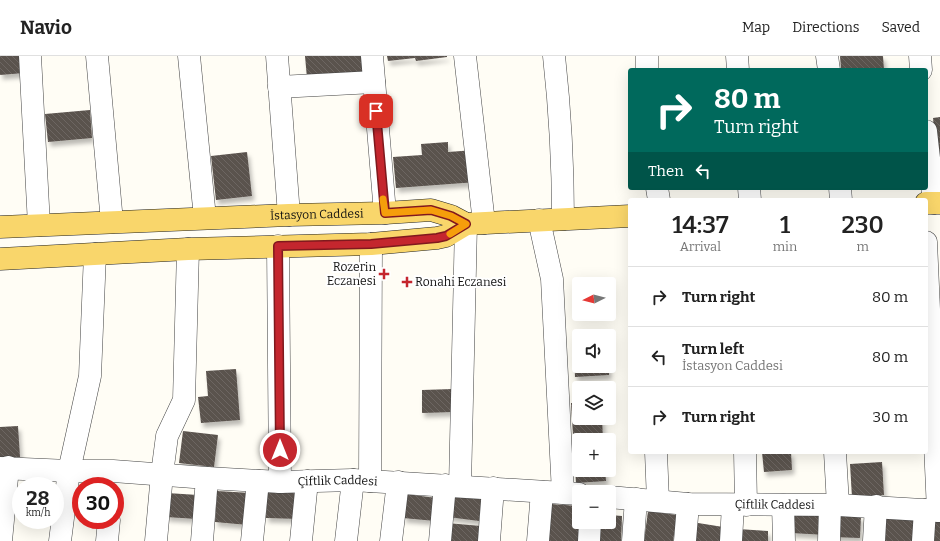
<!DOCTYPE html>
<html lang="en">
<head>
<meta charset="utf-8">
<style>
  body { margin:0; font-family:Bitter,serif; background:#f6f6f6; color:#222; height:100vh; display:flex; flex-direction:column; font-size:15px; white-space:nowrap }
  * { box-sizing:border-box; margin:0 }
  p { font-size:13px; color:#767676 }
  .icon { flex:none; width:22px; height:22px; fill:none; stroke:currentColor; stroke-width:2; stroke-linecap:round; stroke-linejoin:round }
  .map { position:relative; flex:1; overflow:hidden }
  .drawer { position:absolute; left:628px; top:142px; width:300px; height:256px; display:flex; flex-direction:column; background:#fff; border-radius:4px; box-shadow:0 4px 16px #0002 }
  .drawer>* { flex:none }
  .top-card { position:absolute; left:628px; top:12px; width:300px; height:122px; border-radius:4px; box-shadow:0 4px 16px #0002; background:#00695c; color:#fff; overflow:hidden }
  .needle { width:26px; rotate:264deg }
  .buttons { position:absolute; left:572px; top:221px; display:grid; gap:8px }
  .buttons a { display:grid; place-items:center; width:44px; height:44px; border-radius:4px; background:#fff; box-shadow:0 4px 16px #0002; font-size:20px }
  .speed { position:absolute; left:12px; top:421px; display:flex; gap:8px; font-size:20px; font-weight:700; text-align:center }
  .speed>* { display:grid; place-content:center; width:52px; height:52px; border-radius:50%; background:#fff; box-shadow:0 4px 16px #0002; line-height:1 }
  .speed small { font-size:10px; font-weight:400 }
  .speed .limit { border:6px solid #d22; background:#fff; color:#111 }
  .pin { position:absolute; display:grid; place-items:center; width:34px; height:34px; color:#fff; margin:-17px; border-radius:8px; box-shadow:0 2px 6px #0006 }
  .me { position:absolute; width:44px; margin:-22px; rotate:0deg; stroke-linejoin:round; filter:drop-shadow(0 0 3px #0008) }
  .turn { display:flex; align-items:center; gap:14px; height:84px; padding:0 20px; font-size:18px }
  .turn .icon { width:52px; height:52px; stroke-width:2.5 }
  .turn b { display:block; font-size:28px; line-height:34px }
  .then { display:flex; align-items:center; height:38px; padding:0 20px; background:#0003; gap:8px; font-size:15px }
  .eta { display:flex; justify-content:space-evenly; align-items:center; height:68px; text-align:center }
  .eta b { font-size:24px; font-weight:600; line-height:28px }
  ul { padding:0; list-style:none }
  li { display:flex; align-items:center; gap:12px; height:60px; padding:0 20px; border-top:1px solid #e0e0e0 }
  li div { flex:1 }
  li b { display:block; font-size:15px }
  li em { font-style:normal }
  header { display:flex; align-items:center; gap:24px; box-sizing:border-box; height:56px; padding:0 20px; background:#fff; border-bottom:1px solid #e0e0e0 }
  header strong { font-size:19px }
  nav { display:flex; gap:22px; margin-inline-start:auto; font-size:14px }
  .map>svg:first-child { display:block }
  .building { fill:url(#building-back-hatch); filter:url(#shadow) }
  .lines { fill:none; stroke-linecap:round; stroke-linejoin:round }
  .minor-casing { stroke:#444; stroke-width:23 }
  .major-casing { stroke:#222; stroke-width:23 }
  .minor { stroke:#fff; stroke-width:22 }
  .major { stroke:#f9d66b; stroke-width:22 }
  .route-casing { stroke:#7f191e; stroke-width:10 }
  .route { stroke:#c4262e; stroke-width:7 }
  .slow { stroke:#f59e0b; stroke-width:7 }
  .poi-dot { fill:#c4262e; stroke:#fff; stroke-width:1.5 }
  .labels { text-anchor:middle; stroke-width:4; stroke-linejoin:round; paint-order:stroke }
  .street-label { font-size:12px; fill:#111; stroke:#fff }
  .poi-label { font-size:12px; fill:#111; stroke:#fff; text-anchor:end }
</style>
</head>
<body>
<header>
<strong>Navio</strong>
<nav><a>Map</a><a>Directions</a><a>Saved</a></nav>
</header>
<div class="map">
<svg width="940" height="485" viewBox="0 0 940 485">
  <defs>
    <pattern id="building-back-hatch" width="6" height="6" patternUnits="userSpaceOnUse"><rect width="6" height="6" fill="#5a524d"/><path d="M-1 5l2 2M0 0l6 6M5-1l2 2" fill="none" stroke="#6d6662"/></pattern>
    <filter id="shadow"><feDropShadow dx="2.5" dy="4.5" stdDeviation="2" flood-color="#0004"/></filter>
  </defs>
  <rect width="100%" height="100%" fill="#fffdf5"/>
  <g class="building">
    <polygon points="0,0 22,0 24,17 0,19"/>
    <polygon points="305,0 368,0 369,16 307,22"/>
    <polygon points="387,0 447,0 447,1 416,5 415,2 388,5"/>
    <polygon points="840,0 883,0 884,14 841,14"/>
    <polygon points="90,54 92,82 48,86 45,58"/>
    <polygon points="940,61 940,111 938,112 933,62"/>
    <polygon points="448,86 448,96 475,94 477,126 396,132 393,101 422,99 421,88"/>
    <polygon points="247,96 252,140 216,144 211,100"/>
    <polygon points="574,294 579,294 579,310 609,310 609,319 575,321"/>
    <polygon points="236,313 240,364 201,367 198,341 208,340 206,315"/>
    <polygon points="453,333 454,356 422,357 422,334"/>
    <polygon points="571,347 579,347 579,362 602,362 603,384 579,384 579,414 605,414 606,425 576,427"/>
    <polygon points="18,370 20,401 0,402 0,371"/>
    <polygon points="183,375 218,379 214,411 179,407"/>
    <polygon points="762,396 791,396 792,414 764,416"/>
    <polygon points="882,406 884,439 852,441 850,408"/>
    <polygon points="267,429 303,432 300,463 266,462"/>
    <polygon points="217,435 251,437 248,469 215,466"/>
    <polygon points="167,437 198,439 197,463 166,461"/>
    <polygon points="406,438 437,442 435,465 403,462"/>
    <polygon points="449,440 482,441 479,465 448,461"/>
    <polygon points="551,448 579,450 580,485 548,485"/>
    <polygon points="648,455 677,459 673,485 644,485"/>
    <polygon points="793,456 827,458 826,479 791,477"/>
    <polygon points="609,459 622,460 621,485 594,485 596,466 609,466"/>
    <polygon points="833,459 861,460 860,482 832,481"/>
    <polygon points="878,459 918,462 916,485 880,485"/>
    <polygon points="932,463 940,465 940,485 929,485"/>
    <polygon points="692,466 723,471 721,485 689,485"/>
    <polygon points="447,467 481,470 478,485 444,485"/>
    <polygon points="738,473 768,475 768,485 737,485"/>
  </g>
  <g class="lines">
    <g class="minor-casing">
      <g id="minor">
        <polyline points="30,0 39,169"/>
        <polyline points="97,0 112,166"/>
        <polyline points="189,0 205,162"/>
        <polyline points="277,0 289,159"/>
        <polyline points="372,0 385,157"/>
        <polyline points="465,0 484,167"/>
        <path d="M554,0C560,54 563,108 563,163"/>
        <polyline points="647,0 647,14"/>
        <polyline points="737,0 738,14"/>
        <polyline points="827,0 829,14"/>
        <polyline points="920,0 921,14"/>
        <polyline points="279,31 374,26"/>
        <polyline points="926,75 934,147"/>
        <polyline points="657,132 659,144"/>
        <polyline points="749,132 750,144"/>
        <polyline points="840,132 841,144"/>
        <polyline points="539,164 552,223 563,437"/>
        <polyline points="926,186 938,455"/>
        <polyline points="278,190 280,426"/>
        <polyline points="656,396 658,445"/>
        <polyline points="745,396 746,449"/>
        <polyline points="835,396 838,449"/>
        <path id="s1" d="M0,412L69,415H113L207,422L280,426L353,424L579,438"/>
        <polyline points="370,425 371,188"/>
        <polyline points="460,430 466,168"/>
        <path id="s2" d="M609,441L688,448L838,449L940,455"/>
        <polyline points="783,449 784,485"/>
        <polyline points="1,485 8,411"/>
        <polyline points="60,485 69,415 90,320 95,198"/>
        <polyline points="107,485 109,464"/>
        <polyline points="156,485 162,418 167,380 184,344 188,193"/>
        <polyline points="202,485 207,422"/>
        <polyline points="252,485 258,425"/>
        <polyline points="301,485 307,425"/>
        <polyline points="346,485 353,424"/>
        <polyline points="391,485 398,426"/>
        <polyline points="440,485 445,429"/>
        <polyline points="489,485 493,432"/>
        <polyline points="538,485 542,436"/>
        <polyline points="589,485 590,466"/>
        <polyline points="633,485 636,443"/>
        <polyline points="685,485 688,448"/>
        <polyline points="731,485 733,449"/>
        <polyline points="829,485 830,449"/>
        <polyline points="874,485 876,450"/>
        <polyline points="923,485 925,454"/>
      </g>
    </g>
    <g class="major-casing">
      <g id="major">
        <polyline points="926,147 940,147"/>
        <path id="s3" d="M0,171L289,159L385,157L431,154L451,160L466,168L630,160"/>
        <polyline points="0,203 188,193 371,188 437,182 446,180 466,168"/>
      </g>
    </g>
    <use href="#minor" class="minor"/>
    <use href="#major" class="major"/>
  </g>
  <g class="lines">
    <g class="route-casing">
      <polyline id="route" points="280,394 278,190 371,188 437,182 446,180 466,168 451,160 431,154 385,157 376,55"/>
    </g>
    <use href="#route" class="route"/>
    <polyline class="slow" points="383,143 385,157 431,154 451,160 466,168 450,178"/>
  </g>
  <g class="poi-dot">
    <path d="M382 212h4v4h4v4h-4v4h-4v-4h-4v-4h4z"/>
    <path d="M405 220h4v4h4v4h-4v4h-4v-4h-4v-4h4z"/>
  </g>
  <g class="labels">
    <g class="street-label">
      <text dy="4" stroke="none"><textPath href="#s3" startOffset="317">İstasyon Caddesi</textPath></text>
      <text dy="4" stroke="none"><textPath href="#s1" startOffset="338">Çiftlik Caddesi</textPath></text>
      <text dy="4" stroke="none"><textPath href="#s2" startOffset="166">Çiftlik Caddesi</textPath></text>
    </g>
    <g class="poi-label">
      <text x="376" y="215">Rozerin<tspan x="376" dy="14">Eczanesi</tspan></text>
      <text x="415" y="230" text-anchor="start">Ronahi Eczanesi</text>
    </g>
  </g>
</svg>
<div class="buttons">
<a><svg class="needle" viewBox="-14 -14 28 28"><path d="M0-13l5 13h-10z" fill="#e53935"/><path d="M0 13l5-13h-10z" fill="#767676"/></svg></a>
<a><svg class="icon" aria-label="sound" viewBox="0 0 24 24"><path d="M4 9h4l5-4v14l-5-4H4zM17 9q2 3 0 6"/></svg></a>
<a><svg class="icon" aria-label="layers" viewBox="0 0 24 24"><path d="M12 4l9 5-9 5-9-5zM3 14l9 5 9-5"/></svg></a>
<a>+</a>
<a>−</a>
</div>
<div class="speed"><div>28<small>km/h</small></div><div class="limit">30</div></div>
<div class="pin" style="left:376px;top:55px;background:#d93025"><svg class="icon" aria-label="arrive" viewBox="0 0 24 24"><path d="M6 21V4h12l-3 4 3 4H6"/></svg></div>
<svg class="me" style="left:280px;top:394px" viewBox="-20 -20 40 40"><circle r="17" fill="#c4262e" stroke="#fff" stroke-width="3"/><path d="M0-11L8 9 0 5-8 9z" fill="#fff"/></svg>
<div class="top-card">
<div class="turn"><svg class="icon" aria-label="right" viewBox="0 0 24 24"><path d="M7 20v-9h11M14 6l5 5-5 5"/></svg><div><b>80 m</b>Turn right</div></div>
<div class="then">Then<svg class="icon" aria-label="left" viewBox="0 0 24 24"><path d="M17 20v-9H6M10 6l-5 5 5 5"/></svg></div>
</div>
<section class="drawer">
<div class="eta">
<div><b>14:37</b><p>Arrival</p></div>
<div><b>1</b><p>min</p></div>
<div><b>230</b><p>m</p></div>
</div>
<ul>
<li><svg class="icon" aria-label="right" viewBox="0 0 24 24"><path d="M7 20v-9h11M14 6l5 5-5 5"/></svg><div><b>Turn right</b></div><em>80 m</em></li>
<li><svg class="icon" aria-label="left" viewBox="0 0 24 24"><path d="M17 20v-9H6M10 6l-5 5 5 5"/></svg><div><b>Turn left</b><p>İstasyon Caddesi</p></div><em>80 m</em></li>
<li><svg class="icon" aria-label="right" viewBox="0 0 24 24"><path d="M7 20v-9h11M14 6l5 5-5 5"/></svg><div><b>Turn right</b></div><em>30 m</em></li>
</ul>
</section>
</div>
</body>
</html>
